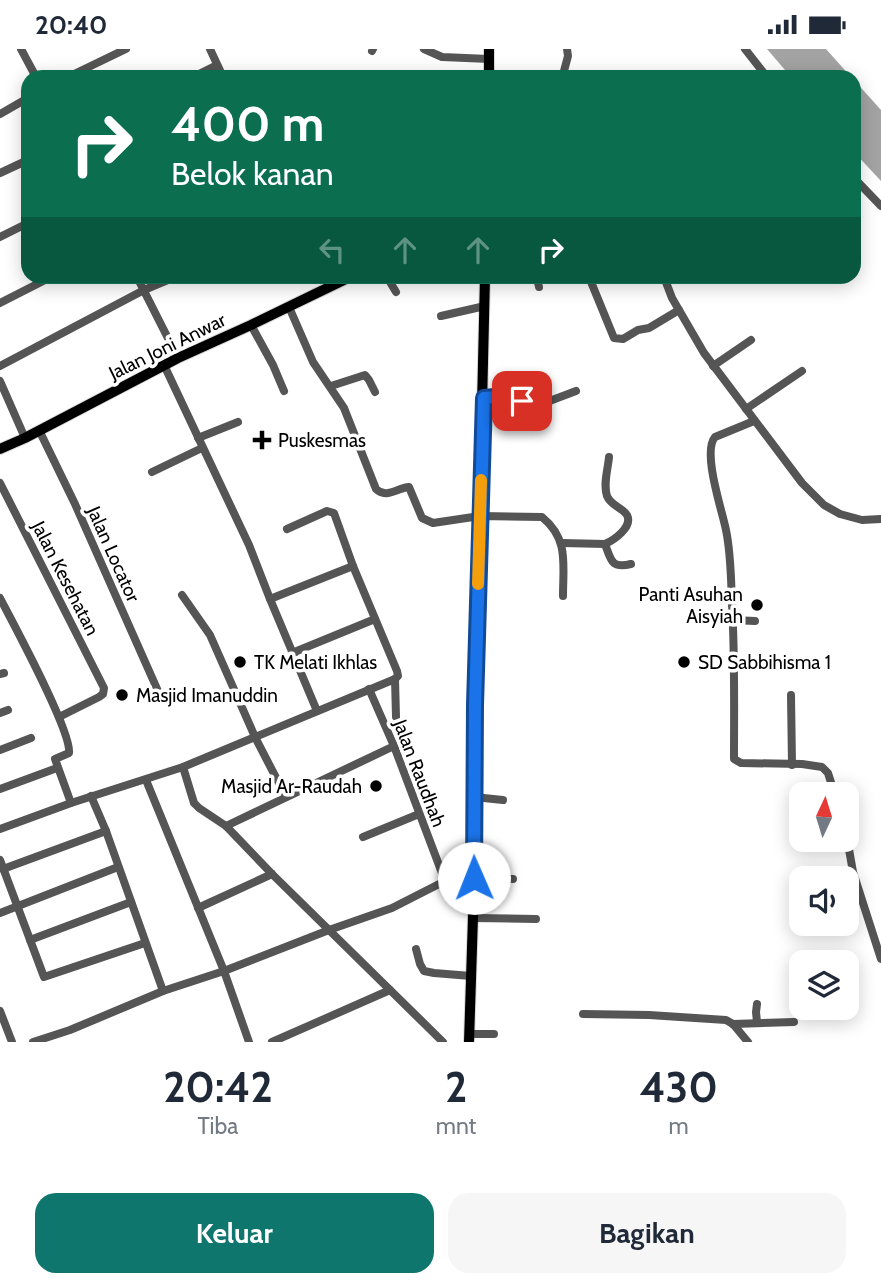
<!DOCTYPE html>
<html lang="id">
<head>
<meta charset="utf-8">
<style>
  body { margin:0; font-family:Cabin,sans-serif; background:#f6f6f7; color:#1f2937; height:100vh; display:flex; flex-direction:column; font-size:26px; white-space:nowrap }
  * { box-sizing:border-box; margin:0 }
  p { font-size:23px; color:#747a83 }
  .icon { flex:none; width:38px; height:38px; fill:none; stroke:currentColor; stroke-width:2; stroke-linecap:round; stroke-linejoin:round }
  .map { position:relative; height:993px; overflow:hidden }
  .drawer { display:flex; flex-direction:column; background:#fff; flex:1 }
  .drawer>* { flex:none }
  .hud { position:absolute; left:21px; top:21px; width:840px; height:214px; border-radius:21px; box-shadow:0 4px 18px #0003; background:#0b6e4f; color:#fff; overflow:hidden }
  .needle { width:46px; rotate:4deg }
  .tools { position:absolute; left:789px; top:733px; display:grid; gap:14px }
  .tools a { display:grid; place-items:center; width:70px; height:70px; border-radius:14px; background:#fff; box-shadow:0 4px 18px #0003; font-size:35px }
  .pin { position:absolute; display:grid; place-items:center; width:60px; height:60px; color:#fff; margin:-30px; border-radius:14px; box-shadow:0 4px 10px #0006 }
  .me { position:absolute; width:77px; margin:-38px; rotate:359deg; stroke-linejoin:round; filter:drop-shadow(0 0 5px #0008) }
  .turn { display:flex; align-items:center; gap:24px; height:147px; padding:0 35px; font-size:32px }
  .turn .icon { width:91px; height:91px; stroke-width:2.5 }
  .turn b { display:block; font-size:49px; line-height:60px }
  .lanes { display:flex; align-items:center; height:66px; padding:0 35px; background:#0003; justify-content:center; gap:35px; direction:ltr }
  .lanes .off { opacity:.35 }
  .eta { display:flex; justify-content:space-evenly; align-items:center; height:119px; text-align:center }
  .eta b { font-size:42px; font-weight:700; line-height:49px }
  .action { display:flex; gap:14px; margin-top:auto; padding:14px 35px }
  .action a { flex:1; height:80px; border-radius:21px; background:#0f766e; color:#fff; font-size:28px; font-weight:700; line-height:80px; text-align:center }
  .action a+a { background:#f6f6f7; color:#1f2937 }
  .status { display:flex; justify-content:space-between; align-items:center; height:49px; padding:0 35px; background:#fff; direction:ltr }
  .status svg { height:19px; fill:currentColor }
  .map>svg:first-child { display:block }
  .water { fill:#a3a3a3 }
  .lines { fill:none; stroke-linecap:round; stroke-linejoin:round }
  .major-casing { stroke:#dbdbdb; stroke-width:12 }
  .minor { stroke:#555; stroke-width:8 }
  .major { stroke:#000; stroke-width:10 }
  .route-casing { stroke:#114b97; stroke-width:18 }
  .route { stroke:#1a73e8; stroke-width:12 }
  .slow { stroke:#f59e0b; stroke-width:12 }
  .poi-dot { fill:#000; stroke:#fff; stroke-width:2.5 }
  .labels { text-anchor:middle; stroke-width:7; stroke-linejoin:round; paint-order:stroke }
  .street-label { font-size:19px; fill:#000; stroke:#fff }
  .poi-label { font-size:19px; fill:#000; stroke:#fff; text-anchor:start }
</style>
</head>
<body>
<div class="status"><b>20:40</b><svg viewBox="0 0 49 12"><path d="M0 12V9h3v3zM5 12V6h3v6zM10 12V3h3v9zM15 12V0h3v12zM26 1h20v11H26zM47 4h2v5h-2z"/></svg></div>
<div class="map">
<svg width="881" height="993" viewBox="0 0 881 993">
  <rect width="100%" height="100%" fill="#fff"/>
  <g class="water">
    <polygon points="767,0 826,0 851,28 791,28"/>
    <polygon points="854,31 881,61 881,132 854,103"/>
  </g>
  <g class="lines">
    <g class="major-casing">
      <g id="major">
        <polyline points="489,28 489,0"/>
        <polyline points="0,400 25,389 178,309 251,276 350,228"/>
        <polyline points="469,993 474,836 475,656 485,228"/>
      </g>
    </g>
    <g class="minor">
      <polyline points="21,0 36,28"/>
      <polyline points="210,0 223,28"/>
      <polyline points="424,0 442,8 489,10"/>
      <polyline points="745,0 767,28"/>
      <polyline points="372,2 373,0"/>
      <polyline points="564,22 568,7 567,0"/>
      <polyline points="68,28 126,0"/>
      <polyline points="193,28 217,16"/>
      <polyline points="0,65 28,49"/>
      <polyline points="0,124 28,111"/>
      <polyline points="854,129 881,157"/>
      <polyline points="0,188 28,174"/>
      <polyline points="137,228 178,309"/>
      <polyline points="387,228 396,243"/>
      <polyline points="526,228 537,229 539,238"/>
      <polyline points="589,228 614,289 623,290 638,281 649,279 679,261"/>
      <polyline points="664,228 672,249 704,304 802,434 824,456 840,465 862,471 881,470"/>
      <polyline points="0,254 51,228"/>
      <path d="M289,258L313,313L344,359L376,440C386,450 397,439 409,438L422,469L433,474L480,467L542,468C569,490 563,515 563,547"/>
      <polyline points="441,267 485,257"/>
      <polyline points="251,276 273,316 284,342"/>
      <polyline points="164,316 249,496 270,550 317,662"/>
      <polyline points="0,317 144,241 175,228"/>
      <polyline points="713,317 751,291"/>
      <polyline points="0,332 25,389"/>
      <polyline points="331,337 365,326 369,331 375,343"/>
      <polyline points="483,349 518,347 524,357 531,359 576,342"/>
      <polyline points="746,360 802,322"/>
      <path d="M754,372L715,388C702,403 722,461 726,481C731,505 731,530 732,555C735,607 734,659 734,710L741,714L802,715L822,718L828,724L835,746"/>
      <polyline points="39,381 75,455 158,642"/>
      <polyline points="198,389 238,373"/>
      <polyline points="152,423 202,399"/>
      <polyline points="0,434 104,639 103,645 99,648 59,668"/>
      <path d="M562,494L605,495C611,511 611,520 631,515"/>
      <path d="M605,495C614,491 633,478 627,466C622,458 611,457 607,447C603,435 608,420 609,408"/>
      <polyline points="182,546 210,586 255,688 286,748"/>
      <path d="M0,549C13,574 72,683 69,704L55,710L71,754"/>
      <polyline points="270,550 353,517"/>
      <polyline points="733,571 755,572"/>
      <polyline points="292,604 375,570"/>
      <polyline points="0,625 4,624"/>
      <polyline points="395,630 396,668"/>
      <polyline points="369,640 394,697 445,832 474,836"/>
      <polyline points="791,646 792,716"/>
      <polyline points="0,664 8,661"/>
      <polyline points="0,701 31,689"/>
      <polyline points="183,718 194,754 199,759 226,777 272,825 443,993"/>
      <polyline points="146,731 224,922 249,993"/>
      <polyline points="0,740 57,719"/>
      <polyline points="91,747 106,782 163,942"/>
      <polyline points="474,748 503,751"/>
      <polyline points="226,777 394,697"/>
      <polyline points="0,780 71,754 183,718 395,630 398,627 397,622 353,517 334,464 327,462 287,480"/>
      <polyline points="363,788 419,765"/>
      <polyline points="847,789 853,823 881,910"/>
      <polyline points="0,811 44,928 145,894"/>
      <polyline points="3,820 106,782"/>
      <polyline points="474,829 513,830"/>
      <polyline points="198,859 272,825"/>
      <polyline points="0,864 118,818"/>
      <polyline points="473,869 536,870"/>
      <polyline points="30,891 131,853"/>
      <polyline points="416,900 420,915 424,922 434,924 471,927"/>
      <polyline points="0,962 12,993"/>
      <polyline points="583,965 649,966 726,971 733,975 748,993"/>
      <polyline points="757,973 756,963 757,955"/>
      <polyline points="733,975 794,973"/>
      <polyline points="470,985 494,985"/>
      <polyline points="33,993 70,981 163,942 224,922 329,881 392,859 445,832"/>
      <polyline points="272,993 390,941"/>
    </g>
    <use href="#major" class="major"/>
  </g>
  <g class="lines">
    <g class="route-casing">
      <polyline id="route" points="474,829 475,656 484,349 517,346 520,348 522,352"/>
    </g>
    <use href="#route" class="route"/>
    <polyline class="slow" points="478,535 481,431"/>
  </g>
  <g class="poi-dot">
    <path d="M258.5 380.5h7v7h7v7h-7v7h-7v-7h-7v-7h7z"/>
    <circle cx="757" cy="556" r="7"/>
    <circle cx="240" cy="613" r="7"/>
    <circle cx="684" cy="613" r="7"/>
    <circle cx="122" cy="646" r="7"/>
    <circle cx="376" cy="737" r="7"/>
  </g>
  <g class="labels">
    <g class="street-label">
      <text transform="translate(167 297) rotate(-26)" y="7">Jalan Joni Anwar</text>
      <text transform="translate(114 505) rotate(66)" y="7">Jalan Locator</text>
      <text transform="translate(66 529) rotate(63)" y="7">Jalan Kesehatan</text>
      <text transform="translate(420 724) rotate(69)" y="7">Jalan Raudhah</text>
    </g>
    <g class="poi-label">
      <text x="278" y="398">Puskesmas</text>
      <text x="743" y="552" text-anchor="end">Panti Asuhan<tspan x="743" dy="22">Aisyiah</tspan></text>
      <text x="254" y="620">TK Melati Ikhlas</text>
      <text x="698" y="620">SD Sabbihisma 1</text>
      <text x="136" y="653">Masjid Imanuddin</text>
      <text x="362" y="744" text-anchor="end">Masjid Ar-Raudah</text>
    </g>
  </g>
</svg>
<div class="tools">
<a><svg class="needle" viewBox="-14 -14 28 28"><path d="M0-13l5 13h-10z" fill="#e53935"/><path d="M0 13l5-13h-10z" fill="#747a83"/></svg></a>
<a><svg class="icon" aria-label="sound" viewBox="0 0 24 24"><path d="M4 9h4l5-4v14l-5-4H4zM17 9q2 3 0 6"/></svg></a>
<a><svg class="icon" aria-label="layers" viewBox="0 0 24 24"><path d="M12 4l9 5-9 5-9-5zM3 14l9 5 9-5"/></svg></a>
</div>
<div class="pin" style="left:522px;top:352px;background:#d93025"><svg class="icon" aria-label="arrive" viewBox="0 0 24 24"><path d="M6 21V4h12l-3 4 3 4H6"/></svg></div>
<svg class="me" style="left:474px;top:829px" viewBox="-20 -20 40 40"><circle r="19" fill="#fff"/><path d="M0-13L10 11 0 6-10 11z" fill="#1a73e8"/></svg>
<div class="hud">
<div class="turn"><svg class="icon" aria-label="right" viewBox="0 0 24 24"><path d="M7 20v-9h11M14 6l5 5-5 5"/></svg><div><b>400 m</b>Belok kanan</div></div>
<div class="lanes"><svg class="icon off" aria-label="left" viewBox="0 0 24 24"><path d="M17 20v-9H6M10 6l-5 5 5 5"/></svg><svg class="icon off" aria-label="ahead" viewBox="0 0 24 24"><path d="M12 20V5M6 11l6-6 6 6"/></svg><svg class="icon off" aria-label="ahead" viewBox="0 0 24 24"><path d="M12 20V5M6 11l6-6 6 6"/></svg><svg class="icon" aria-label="right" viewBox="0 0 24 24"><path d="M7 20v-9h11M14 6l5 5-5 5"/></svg></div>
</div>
</div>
<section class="drawer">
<div class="eta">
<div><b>20:42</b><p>Tiba</p></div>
<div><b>2</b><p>mnt</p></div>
<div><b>430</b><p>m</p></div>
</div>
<div class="action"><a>Keluar</a><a>Bagikan</a></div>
</section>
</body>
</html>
